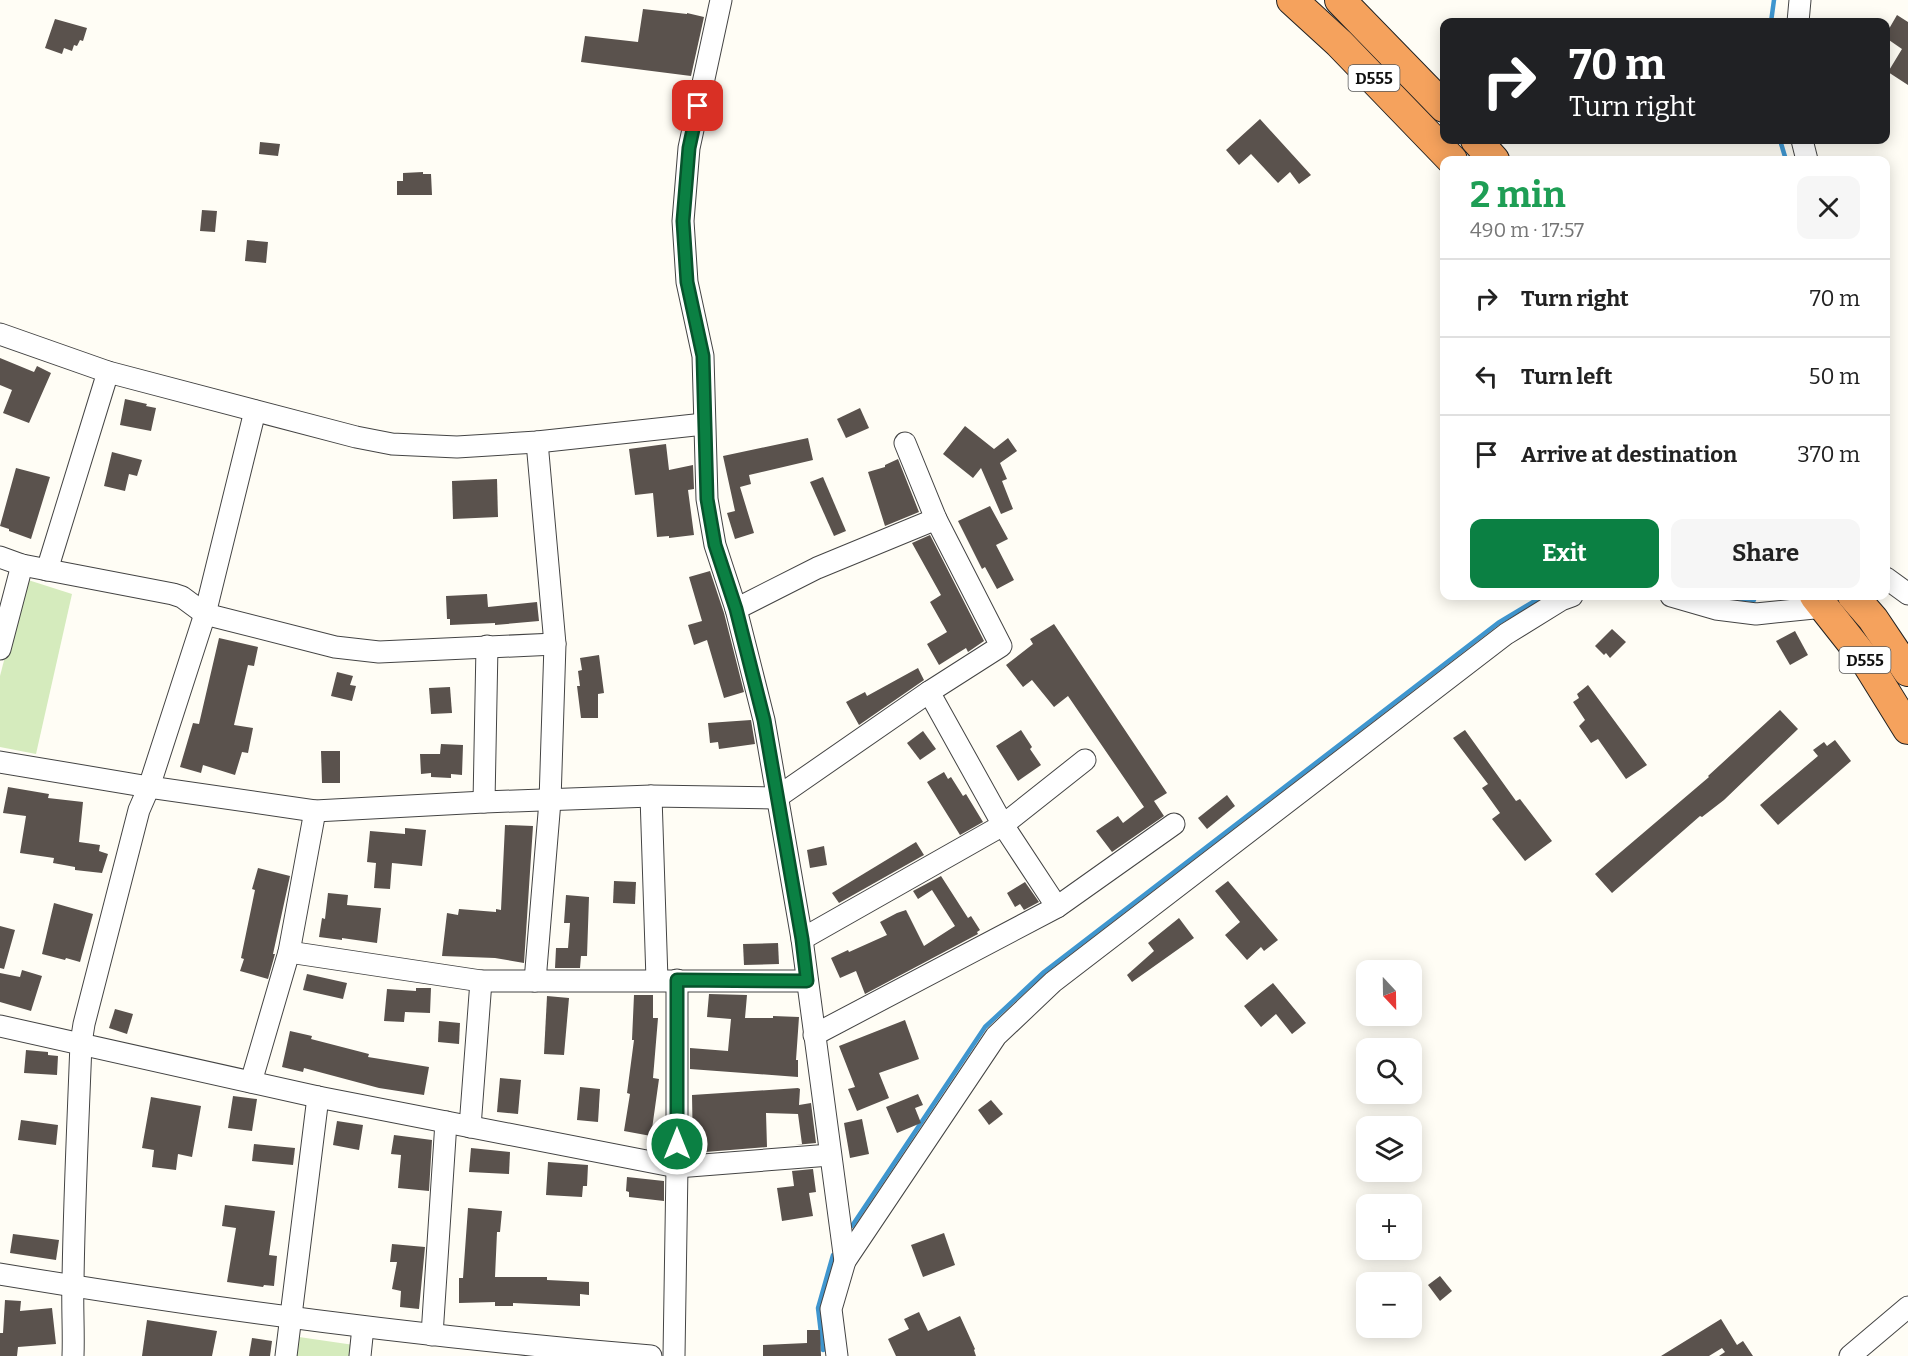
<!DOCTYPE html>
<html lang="en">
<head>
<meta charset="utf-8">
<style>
  body { margin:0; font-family:Bitter,serif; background:#f6f6f6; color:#222; height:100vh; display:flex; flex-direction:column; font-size:22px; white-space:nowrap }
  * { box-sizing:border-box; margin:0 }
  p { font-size:20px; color:#767676 }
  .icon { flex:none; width:33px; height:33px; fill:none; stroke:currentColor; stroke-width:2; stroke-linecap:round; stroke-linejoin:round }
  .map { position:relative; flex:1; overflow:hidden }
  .sheet { position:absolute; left:1440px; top:156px; width:450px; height:444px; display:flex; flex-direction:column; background:#fff; border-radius:12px; box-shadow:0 3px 15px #0003 }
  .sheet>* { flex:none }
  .top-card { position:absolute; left:1440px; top:18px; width:450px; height:126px; border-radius:12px; box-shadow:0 3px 15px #0003; background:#202124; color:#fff; overflow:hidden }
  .needle { width:39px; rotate:158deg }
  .buttons { position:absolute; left:1356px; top:960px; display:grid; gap:12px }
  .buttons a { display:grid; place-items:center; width:66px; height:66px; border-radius:12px; background:#fff; box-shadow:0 3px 15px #0003; font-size:30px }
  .pin { position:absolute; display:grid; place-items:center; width:51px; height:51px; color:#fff; margin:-26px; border-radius:12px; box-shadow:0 3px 9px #0006 }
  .me { position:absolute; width:66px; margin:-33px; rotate:0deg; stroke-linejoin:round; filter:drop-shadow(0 0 4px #0008) }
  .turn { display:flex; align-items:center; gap:21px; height:126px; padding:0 30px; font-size:27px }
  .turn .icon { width:78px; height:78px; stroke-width:2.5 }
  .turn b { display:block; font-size:42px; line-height:51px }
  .round { display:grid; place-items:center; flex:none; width:63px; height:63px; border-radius:12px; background:#f6f6f6 }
  .head { display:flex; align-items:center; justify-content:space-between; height:102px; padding:0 30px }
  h1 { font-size:36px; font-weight:700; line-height:45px; color:#1e9e55 }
  .button { display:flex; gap:12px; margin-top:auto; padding:12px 30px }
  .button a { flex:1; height:69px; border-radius:12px; background:#0b8043; color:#fff; font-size:24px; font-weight:700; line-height:69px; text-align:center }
  .button a+a { background:#f6f6f6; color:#222 }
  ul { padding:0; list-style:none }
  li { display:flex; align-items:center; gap:18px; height:78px; padding:0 30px; border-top:2px solid #e0e0e0 }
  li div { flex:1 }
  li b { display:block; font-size:22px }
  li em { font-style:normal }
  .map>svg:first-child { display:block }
  .green { fill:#d5ebbd }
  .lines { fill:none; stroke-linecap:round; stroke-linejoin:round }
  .stream { stroke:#3f96cf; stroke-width:4.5 }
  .building { fill:#5a524d }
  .minor-casing { stroke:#444; stroke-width:23 }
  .highway-casing { stroke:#222; stroke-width:32 }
  .minor { stroke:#fff; stroke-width:21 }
  .highway { stroke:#f5a25d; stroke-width:30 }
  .route-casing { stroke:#07532c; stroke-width:15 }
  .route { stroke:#0b8043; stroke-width:10 }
  .labels { text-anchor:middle; stroke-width:6; stroke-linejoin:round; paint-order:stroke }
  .shield { fill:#fff; stroke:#585858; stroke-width:1.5 }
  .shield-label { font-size:16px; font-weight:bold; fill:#111 }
</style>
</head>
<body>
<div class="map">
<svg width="1908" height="1356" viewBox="0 0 1908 1356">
  <rect width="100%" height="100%" fill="#fffdf5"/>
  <g class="green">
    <polygon points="25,579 72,594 36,754 0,747 0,676"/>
    <polygon points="299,1337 354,1345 353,1356 297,1356"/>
  </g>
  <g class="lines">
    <g class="stream">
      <polyline points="1771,22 1774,0"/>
      <polyline points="1780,140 1786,160"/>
      <polyline points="1718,596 1754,600"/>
      <polyline points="852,1226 985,1027 1044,972 1498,623 1543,596"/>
      <polyline points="823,1350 818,1308 833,1255"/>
    </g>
  </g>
  <g class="building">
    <polygon points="643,9 687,14 687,13 704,17 691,76 581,62 585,36 638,42"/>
    <polygon points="1897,15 1908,22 1908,85 1888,72 1902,49 1886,38 1886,34"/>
    <polygon points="55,19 87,28 83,41 80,40 77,46 74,45 72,51 64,48 62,54 45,48"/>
    <polygon points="1260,119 1311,175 1299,184 1290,172 1278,183 1251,154 1239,165 1226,150"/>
    <polygon points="260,142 280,144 278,156 259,154"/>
    <polygon points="423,172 423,174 431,174 432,195 397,195 397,181 403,181 403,173"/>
    <polygon points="202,210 217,211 215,232 200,231"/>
    <polygon points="247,240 268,242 266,263 245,261"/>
    <polygon points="0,358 34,372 37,366 51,373 29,423 3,413 12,390 0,385"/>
    <polygon points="125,399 147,404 146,406 156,408 151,431 120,425"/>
    <polygon points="860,408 869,428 846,438 837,419"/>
    <polygon points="965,426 994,449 1008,438 1017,451 1000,463 1007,479 1002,481 1013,509 1001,514 981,468 973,478 943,454"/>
    <polygon points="808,438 813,460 749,475 751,484 740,487 754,533 735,539 727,513 735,511 723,456"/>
    <polygon points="666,444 669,470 693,465 694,489 688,490 694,535 669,538 669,536 657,537 653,493 635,495 629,449"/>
    <polygon points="112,452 142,460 137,476 129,474 125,491 104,486"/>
    <polygon points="898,459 919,512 885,526 868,472 885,467 885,465"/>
    <polygon points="16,468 50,477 31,539 9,531 9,529 0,526"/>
    <polygon points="823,477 846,531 834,536 810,482"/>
    <polygon points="497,479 498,517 453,519 452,481"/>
    <polygon points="990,506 1008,539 996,545 1014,580 997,589 985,567 982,569 958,521"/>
    <polygon points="930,535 984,641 968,652 966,648 939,665 927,644 947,632 930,602 941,595 912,543"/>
    <polygon points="710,571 724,613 744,692 724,698 707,640 694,645 688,625 702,621 689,577"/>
    <polygon points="487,594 488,607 537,602 539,621 495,625 495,623 450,625 450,619 447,619 446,596"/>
    <polygon points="1054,624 1167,793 1154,801 1164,816 1112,852 1096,831 1118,816 1123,823 1144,807 1068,696 1054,707 1032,680 1023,687 1006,665 1033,644 1030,639"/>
    <polygon points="1612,629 1626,642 1610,658 1606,653 1604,655 1595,646"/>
    <polygon points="1795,631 1808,655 1790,665 1776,641"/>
    <polygon points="219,638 258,647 254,666 248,665 234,725 253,728 248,753 242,752 235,775 203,765 201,773 180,767 193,723 199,724"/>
    <polygon points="599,655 604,693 598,694 598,718 581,718 577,686 580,686 578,671 582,670 580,658"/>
    <polygon points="918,668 924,680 859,725 846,702 865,692 867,696"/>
    <polygon points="337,672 353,676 350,685 356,686 352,701 331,696"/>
    <polygon points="1588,685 1647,765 1626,779 1598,739 1591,743 1579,726 1585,720 1573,702 1579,698 1577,694"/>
    <polygon points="450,687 452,713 431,714 429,688"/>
    <polygon points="1780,710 1798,729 1724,800 1702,817 1700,816 1612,893 1595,874 1709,777 1708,776"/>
    <polygon points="751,720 755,744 719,749 718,742 710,743 708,723"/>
    <polygon points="1021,730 1032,747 1030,749 1041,765 1018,781 996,746"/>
    <polygon points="1465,730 1516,801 1520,799 1552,841 1525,861 1492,819 1500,813 1482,788 1488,784 1453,738"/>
    <polygon points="923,731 936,749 920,760 907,743"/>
    <polygon points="1835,740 1851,761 1778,825 1760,805 1818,756 1813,750 1824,742 1827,746"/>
    <polygon points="441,744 463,745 462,775 451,774 451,778 431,777 431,773 421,774 420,754 440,754"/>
    <polygon points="321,751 340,751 340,783 322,783"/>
    <polygon points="944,772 948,779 951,777 963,796 966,794 983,822 960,835 927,782"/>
    <polygon points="8,787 49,794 48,798 83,802 79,842 100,845 99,851 108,854 102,873 75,870 75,867 53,863 54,858 20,853 26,816 3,813"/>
    <polygon points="1227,795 1235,806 1207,829 1198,818"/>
    <polygon points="505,825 533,826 524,963 495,958 442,956 447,913 458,915 459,909 496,912 496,909 501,910"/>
    <polygon points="405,828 426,830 422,866 392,863 390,889 374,888 376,863 367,862 370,831 405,834"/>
    <polygon points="916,842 924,855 839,903 832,893"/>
    <polygon points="824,846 827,865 810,868 807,850"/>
    <polygon points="258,868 290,876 273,954 275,954 268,979 240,971 244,959 241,958 255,890 252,889"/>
    <polygon points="941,876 968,918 971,916 980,930 977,932 978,934 865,994 856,971 840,978 831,958 848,950 849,952 887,935 880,922 897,913 906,910 924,946 955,926 932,890 918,899 913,891"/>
    <polygon points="614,881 636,882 635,904 613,903"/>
    <polygon points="1228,881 1278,940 1264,951 1261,947 1247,960 1225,935 1240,922 1215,891"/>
    <polygon points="1025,882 1039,902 1024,910 1020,904 1015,907 1007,893"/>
    <polygon points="328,893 348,895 347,905 381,908 377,943 342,938 342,940 319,937 322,918 325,919"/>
    <polygon points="566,895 589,897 587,956 581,956 580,968 555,968 556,948 568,948 570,923 564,923"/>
    <polygon points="54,903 93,914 80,962 66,958 65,960 42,954"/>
    <polygon points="1179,918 1194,938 1132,982 1127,975 1154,951 1148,943"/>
    <polygon points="0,926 15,930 4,969 0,968"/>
    <polygon points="778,943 779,964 744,965 743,944"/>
    <polygon points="22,970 42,976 31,1011 0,1002 0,973 20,977"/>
    <polygon points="307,974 347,983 343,999 303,990"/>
    <polygon points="1273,983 1306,1023 1292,1034 1276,1014 1261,1027 1244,1006"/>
    <polygon points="416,988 431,988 430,1013 405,1012 404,1022 384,1021 387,989 416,991"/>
    <polygon points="709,994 747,995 745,1018 773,1018 773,1016 799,1017 796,1060 798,1060 798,1077 690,1069 690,1048 728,1051 731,1019 707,1017"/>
    <polygon points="634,995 653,995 653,1018 658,1018 653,1078 659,1079 651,1136 624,1131 630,1094 627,1093 634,1040 632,1040"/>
    <polygon points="547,996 569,998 564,1055 544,1054"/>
    <polygon points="115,1009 133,1014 127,1034 109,1028"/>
    <polygon points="905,1020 919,1059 879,1073 889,1098 857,1111 848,1089 855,1087 839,1046"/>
    <polygon points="439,1021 460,1023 459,1044 438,1042"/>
    <polygon points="290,1031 312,1036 311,1039 369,1054 368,1057 429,1067 424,1095 379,1088 304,1068 303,1072 282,1067"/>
    <polygon points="26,1050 48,1052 48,1055 58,1056 57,1075 24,1073"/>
    <polygon points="500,1078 521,1080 518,1114 497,1112"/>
    <polygon points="580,1087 600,1089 598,1122 577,1120"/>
    <polygon points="798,1088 800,1089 799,1105 811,1103 816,1143 795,1145 802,1144 798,1114 766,1113 767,1147 693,1153 692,1095"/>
    <polygon points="918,1094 923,1105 915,1108 921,1123 897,1133 886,1107"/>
    <polygon points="233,1096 257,1099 252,1131 228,1128"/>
    <polygon points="151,1097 201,1106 192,1157 178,1154 176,1170 152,1167 154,1150 142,1148"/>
    <polygon points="991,1100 1003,1114 989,1125 978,1110"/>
    <polygon points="862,1119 869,1154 850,1158 844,1123"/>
    <polygon points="21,1120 58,1125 56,1145 18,1140"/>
    <polygon points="337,1121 363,1125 359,1150 333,1145"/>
    <polygon points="394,1135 432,1140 429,1191 398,1188 401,1155 391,1154"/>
    <polygon points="254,1144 295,1148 293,1165 252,1161"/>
    <polygon points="471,1148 510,1152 509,1174 469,1172"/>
    <polygon points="548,1162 588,1165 587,1186 583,1186 582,1197 546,1195"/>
    <polygon points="813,1169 816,1192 809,1193 813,1216 782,1221 777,1188 794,1186 792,1171"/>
    <polygon points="627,1177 664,1181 664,1201 629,1197 629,1192 626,1191"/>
    <polygon points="225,1205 275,1211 269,1255 277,1256 274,1286 264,1285 263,1287 227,1282 236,1228 222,1226"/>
    <polygon points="468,1208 502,1211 500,1232 497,1232 495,1277 547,1277 547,1280 589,1282 589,1295 580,1294 580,1306 513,1303 513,1306 495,1306 495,1302 459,1303 459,1278 463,1278"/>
    <polygon points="944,1233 955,1265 923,1277 911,1245"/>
    <polygon points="13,1234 59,1240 56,1260 10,1253"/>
    <polygon points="392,1244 425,1247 419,1309 400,1307 401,1291 392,1289 397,1262 390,1262"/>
    <polygon points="1440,1276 1452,1291 1440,1301 1428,1285"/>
    <polygon points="5,1300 21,1301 20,1311 52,1308 56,1344 18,1347 17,1356 0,1356 0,1333 3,1333"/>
    <polygon points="919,1312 928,1331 960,1316 975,1349 974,1350 976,1356 896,1356 888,1339 909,1329 904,1319"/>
    <polygon points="1721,1319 1737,1345 1743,1341 1753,1356 1719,1356 1725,1352 1722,1348 1709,1356 1661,1356"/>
    <polygon points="147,1320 217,1331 212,1356 142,1356"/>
    <polygon points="807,1330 820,1330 821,1356 763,1356 763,1345 807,1343"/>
    <polygon points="252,1338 272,1341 270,1356 249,1356"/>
  </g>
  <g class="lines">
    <g class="minor-casing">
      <g id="minor">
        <polyline points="721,0 689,148 683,221 687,282 703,356 707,499 715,545 736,609 764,720 802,939 845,1261"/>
        <polyline points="1798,22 1800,0"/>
        <polyline points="1802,140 1807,160"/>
        <polyline points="0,334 108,372 356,437 392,444 457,447 537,442 704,424"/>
        <polyline points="0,557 22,565 173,594 182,597 205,614 335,647 379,652 555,644"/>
        <polyline points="47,570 108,372"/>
        <polyline points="1886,578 1908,594"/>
        <polyline points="1671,596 1716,609 1756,614 1824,607"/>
        <polyline points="736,609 817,568 936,519"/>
        <polyline points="0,649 22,565"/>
        <polyline points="929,692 1003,825 1057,907"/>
        <polyline points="0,762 149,787 315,811 484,802 651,796 776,798 929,692 1001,646 936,519 905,443"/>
        <polyline points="651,796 657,980"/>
        <polyline points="484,802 487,646"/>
        <polyline points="802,939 1003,825 1085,760"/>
        <polyline points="289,952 481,981 807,981"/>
        <polyline points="535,981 550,801 555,644 537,442"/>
        <polyline points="0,1026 318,1097 677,1167 830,1155"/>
        <polyline points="814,1035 1057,907 1174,824"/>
        <polyline points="251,1082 289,952 315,811"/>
        <polyline points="470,1127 481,981"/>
        <path d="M0,1274C217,1310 432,1338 651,1356"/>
        <polyline points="432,1335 446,1122"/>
        <path d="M73,1356C74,1331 72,1307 73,1282C74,1203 78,1123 81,1043L84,1024L139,810L149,787L205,614L255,411"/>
        <polyline points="286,1356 318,1097"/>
        <polyline points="360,1356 363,1327"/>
        <polyline points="674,1356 677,1167 677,980"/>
        <polyline points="837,1356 831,1309 845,1261 996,1036 1053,982 1506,634 1561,600 1572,596"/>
        <polyline points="1850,1356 1908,1307"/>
      </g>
    </g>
    <g class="highway-casing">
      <g id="highway">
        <polyline points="1292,0 1339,43 1452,160"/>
        <polyline points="1340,0 1444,107"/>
        <polyline points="1476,140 1494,160"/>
        <polyline points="1815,596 1864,658 1908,729"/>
        <polyline points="1853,596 1873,619 1908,671"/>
      </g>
    </g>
    <use href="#minor" class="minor"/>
    <use href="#highway" class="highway"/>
  </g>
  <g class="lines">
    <g class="route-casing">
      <polyline id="route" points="677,1144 677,980 807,981 802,939 764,720 736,609 715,545 707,499 703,356 687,282 683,221 689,148 698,106"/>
    </g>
    <use href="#route" class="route"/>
  </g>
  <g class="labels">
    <g class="shield">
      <rect x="1348.5" y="65" width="51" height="26" rx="4.5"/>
      <rect x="1839.5" y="647" width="51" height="26" rx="4.5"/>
    </g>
    <g class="shield-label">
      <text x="1374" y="84">D555</text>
      <text x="1865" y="666">D555</text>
    </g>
  </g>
</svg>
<div class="buttons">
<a><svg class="needle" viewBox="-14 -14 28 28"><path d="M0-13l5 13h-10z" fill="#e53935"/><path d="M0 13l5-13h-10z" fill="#767676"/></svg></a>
<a><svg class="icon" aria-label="search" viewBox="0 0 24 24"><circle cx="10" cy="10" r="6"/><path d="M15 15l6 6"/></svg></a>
<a><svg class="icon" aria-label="layers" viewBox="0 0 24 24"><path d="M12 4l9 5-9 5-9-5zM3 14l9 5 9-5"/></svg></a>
<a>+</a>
<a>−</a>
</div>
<div class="pin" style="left:698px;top:106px;background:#d93025"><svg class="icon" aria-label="arrive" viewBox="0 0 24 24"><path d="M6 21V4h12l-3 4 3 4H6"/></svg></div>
<svg class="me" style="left:677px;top:1144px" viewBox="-20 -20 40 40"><circle r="17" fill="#0b8043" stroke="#fff" stroke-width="3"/><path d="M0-11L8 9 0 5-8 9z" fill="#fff"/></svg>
<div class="top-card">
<div class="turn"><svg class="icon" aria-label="right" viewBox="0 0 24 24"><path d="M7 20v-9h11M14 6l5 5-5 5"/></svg><div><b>70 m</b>Turn right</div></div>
</div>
<section class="sheet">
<div class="head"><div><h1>2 min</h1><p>490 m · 17:57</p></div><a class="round"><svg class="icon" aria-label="close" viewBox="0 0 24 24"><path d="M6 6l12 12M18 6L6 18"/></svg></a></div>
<ul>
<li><svg class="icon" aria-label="right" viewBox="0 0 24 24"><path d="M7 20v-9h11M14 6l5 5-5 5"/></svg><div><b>Turn right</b></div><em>70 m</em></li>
<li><svg class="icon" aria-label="left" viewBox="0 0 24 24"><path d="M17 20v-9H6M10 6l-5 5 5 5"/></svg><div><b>Turn left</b></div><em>50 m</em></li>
<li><svg class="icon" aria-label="arrive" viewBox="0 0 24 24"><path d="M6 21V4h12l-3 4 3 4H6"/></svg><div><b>Arrive at destination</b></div><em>370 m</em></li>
</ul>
<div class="button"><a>Exit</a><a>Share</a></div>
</section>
</div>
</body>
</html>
